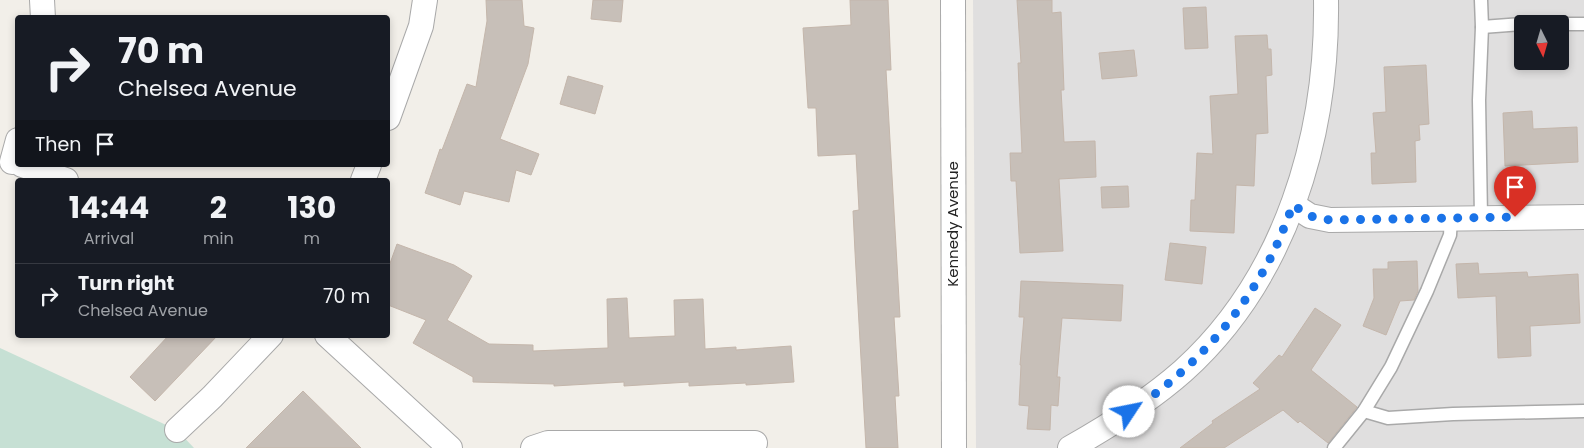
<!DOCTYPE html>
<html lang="en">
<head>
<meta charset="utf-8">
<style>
  body { margin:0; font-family:Poppins,sans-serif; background:#20242c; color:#f1f3f6; height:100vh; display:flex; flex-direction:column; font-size:19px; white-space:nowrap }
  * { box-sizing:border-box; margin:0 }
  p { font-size:16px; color:#9ea1a6 }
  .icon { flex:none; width:28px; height:28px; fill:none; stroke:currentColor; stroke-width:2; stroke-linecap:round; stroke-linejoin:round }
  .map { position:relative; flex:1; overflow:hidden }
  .sheet { position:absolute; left:15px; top:178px; width:375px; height:160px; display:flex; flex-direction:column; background:#171b24; border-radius:5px; box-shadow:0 2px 8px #0003 }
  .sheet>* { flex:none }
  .hud { position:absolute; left:15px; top:15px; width:375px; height:152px; border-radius:5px; box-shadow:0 2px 8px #0003; background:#171b24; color:#f1f3f6; overflow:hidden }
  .needle { width:32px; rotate:175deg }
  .controls { position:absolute; left:1514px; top:15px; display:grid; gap:10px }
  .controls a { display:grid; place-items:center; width:55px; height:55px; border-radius:5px; background:#171b24; box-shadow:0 2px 8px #0003; font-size:25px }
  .pin { position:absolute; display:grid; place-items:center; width:42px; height:42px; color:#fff; margin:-51px -21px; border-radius:50% 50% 50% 0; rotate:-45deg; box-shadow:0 0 5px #0007 }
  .pin .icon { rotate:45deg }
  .me { position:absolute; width:55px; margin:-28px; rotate:56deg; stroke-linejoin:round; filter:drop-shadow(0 0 4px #0008) }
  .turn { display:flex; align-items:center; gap:18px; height:105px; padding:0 20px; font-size:22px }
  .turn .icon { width:65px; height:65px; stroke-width:2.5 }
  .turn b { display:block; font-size:35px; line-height:42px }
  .then { display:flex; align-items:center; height:48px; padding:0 20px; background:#0003; gap:10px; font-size:19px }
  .eta { display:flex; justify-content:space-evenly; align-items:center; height:85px; text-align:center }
  .eta b { font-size:30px; font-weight:700; line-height:35px }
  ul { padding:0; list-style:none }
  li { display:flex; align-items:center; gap:15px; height:65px; padding:0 20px; border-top:1px solid #363941 }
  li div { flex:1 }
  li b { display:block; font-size:19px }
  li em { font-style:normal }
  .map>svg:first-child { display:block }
  .residential { fill:#e0dfdf; fill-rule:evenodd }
  .wetland { fill:#c6e0d4 }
  .building { fill:#c7bfb8; stroke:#c4b6ab }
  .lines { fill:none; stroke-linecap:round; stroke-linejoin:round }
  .lane-casing { stroke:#a9a9a9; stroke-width:15 }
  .street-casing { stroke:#a9a9a9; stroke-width:26 }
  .lane { stroke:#fff; stroke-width:12 }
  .street { stroke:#fff; stroke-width:24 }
  .route { stroke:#1a73e8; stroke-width:9; stroke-dasharray:0 16.2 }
  .labels { text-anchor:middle; stroke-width:5; stroke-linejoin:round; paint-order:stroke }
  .street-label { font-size:15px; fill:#222; stroke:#fff }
</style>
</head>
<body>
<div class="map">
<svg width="1584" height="448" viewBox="0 0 1584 448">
  <rect width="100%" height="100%" fill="#f2efe9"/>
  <path class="residential" d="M973,0H1584V448H976ZM1522,24H1560V61H1522Z"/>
  <polygon class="wetland" points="0,348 177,430 194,448 0,448"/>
  <g class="building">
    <polygon points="486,0 522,0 524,26 534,28 528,64 500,139 539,154 531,175 516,170 509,202 464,191 460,205 425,193 440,149 442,150 467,84 476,87 487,21"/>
    <polygon points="593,0 623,0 621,22 591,19"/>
    <polygon points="850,0 888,0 891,70 886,70 900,317 894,317 899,396 895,396 898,448 866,448 855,252 853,211 859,210 856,154 818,156 816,108 808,108 803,28 851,25"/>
    <polygon points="1017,0 1052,0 1052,13 1061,12 1064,90 1061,90 1064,142 1095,141 1096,177 1059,179 1063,251 1020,253 1016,181 1011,181 1010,153 1022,153 1018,63 1021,63"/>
    <polygon points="1206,7 1208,48 1185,49 1183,8"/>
    <polygon points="1267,35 1268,49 1271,49 1272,75 1266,76 1268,133 1256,134 1254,186 1236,185 1234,233 1190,231 1191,200 1195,200 1197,153 1213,154 1210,96 1238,94 1235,36"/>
    <polygon points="1134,50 1137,76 1102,79 1099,53"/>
    <polygon points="1426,65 1429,124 1419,125 1420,140 1415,141 1416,182 1372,184 1371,153 1376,153 1373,113 1386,112 1384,67"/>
    <polygon points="568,76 603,86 595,114 560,104"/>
    <polygon points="1532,111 1533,129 1577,127 1578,162 1505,166 1503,113"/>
    <polygon points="1128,186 1129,207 1102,208 1101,187"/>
    <polygon points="1170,243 1206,247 1202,284 1165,280"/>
    <polygon points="397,244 454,265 472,276 447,320 489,344 533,345 533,351 608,348 607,299 627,298 629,338 675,336 674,300 703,299 705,349 736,347 736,350 791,346 794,382 746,385 746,383 689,386 689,382 624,386 624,382 554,386 554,384 473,382 473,377 413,343 426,320 388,305 388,269"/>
    <polygon points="1417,261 1418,291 1414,300 1400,301 1386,335 1363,326 1374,298 1373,269 1388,269 1388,262"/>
    <polygon points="1478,263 1479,274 1527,272 1528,277 1578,274 1580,323 1530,326 1531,356 1498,358 1496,296 1458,298 1456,264"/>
    <polygon points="1021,281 1123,285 1121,321 1062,318 1057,377 1060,377 1058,406 1051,405 1050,430 1027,429 1029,406 1019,405 1021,365 1020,365 1024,317 1019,317"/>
    <polygon points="1315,308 1341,325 1311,370 1357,407 1328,443 1300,421 1298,423 1283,410 1224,448 1180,448 1213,423 1212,421 1260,389 1253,383 1279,355 1282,357"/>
    <polygon points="169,335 218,335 155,401 130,377"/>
    <polygon points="303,391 361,448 246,448"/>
  </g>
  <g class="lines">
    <g class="lane-casing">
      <g id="lane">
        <polyline points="1560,24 1584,24"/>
        <polyline points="1482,27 1522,24"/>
        <polyline points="1481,217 1479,100 1482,27 1481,0"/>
        <polyline points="1364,411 1388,418 1453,414 1584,411"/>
        <polyline points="1334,448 1364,411 1391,367 1427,291 1450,235 1451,218"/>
      </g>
    </g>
    <g class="street-casing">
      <g id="street">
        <polyline points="42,0 43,18"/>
        <polyline points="953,0 954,448"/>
        <polyline points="388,118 421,26 425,0"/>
        <polyline points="12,162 18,140"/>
        <polyline points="22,165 66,180"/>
        <polyline points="363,180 369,165"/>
        <polyline points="1293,205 1310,216 1330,220 1584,217"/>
        <polyline points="327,335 450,448"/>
        <polyline points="177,430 212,397 271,335"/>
        <polyline points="533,448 548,443 755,443"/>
        <path d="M1070,448C1109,426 1149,401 1183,371C1286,278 1328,136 1326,0"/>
      </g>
    </g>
    <use href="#lane" class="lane"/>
    <use href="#street" class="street"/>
  </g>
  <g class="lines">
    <path class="route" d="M1129,412C1190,373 1242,316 1274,251C1281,236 1287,220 1293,205L1310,216L1330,220L1515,217"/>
  </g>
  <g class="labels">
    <g class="street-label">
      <text transform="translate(953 224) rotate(-90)" y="5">Kennedy Avenue</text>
    </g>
  </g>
</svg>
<div class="controls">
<a><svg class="needle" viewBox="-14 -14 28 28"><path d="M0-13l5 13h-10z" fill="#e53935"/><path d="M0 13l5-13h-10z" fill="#9ea1a6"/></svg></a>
</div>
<div class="pin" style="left:1515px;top:217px;background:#d93025"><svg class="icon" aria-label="arrive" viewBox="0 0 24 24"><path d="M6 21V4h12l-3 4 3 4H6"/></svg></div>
<svg class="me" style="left:1129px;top:412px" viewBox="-20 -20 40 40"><circle r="19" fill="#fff"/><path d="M0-13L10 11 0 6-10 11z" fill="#1a73e8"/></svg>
<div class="hud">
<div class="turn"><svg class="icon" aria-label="right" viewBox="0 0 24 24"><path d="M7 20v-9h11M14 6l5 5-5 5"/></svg><div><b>70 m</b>Chelsea Avenue</div></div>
<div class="then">Then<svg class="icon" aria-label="arrive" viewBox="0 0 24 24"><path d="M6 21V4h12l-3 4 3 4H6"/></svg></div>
</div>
<section class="sheet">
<div class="eta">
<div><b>14:44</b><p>Arrival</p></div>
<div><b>2</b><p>min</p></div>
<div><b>130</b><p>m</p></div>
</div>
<ul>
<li><svg class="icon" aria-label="right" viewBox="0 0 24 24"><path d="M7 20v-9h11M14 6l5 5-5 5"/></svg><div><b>Turn right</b><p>Chelsea Avenue</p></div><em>70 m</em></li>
</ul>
</section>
</div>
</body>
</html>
